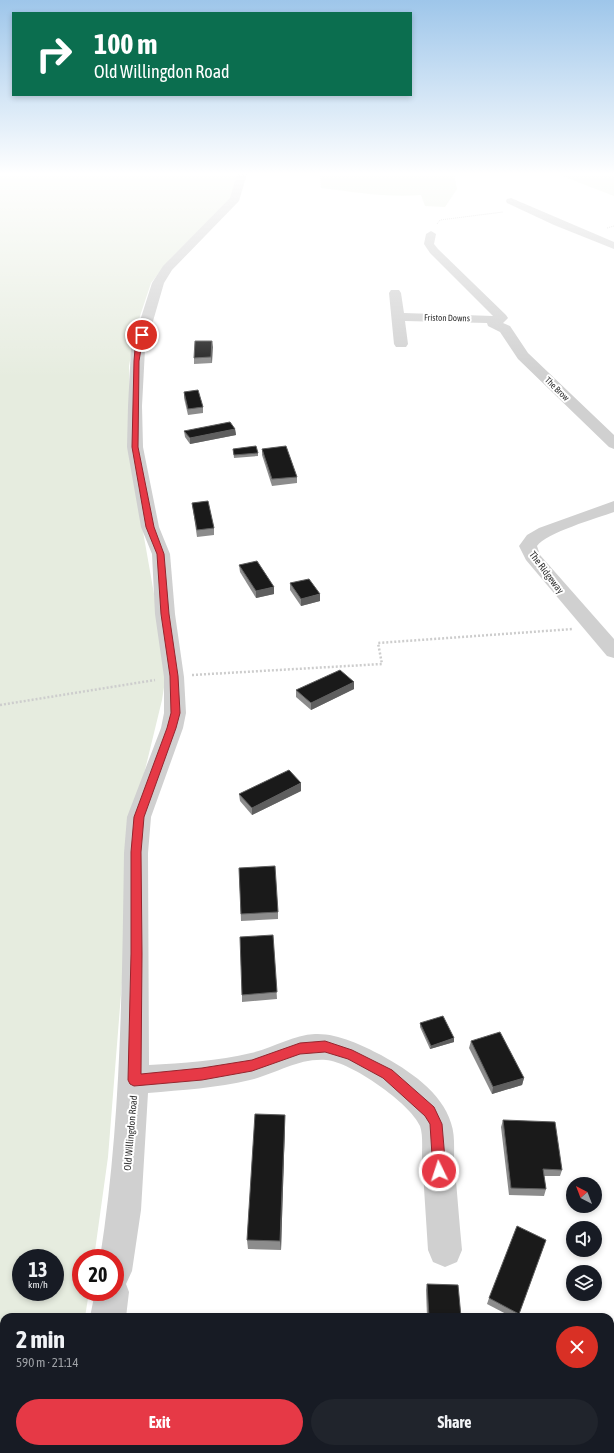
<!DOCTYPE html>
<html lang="en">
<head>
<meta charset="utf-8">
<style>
  body { margin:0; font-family:"Asap Condensed",sans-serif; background:#20242c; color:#f1f3f6; height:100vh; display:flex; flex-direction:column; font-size:15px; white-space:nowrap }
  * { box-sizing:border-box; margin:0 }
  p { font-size:13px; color:#9ea1a6 }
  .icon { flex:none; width:22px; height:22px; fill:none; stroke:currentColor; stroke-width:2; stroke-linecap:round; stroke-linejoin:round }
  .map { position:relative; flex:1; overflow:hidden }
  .panel { position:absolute; left:0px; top:1313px; width:614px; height:140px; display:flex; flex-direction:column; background:#171b24; border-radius:12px 12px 0 0; box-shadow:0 2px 6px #0003 }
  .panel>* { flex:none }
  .banner { position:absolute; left:12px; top:12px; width:400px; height:84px; border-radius:0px; box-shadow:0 2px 6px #0003; background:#0b6e4f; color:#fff; overflow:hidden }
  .needle { width:26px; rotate:318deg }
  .tools { position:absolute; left:566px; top:1177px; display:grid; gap:8px }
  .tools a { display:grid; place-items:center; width:36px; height:36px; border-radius:50%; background:#171b24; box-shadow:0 2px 6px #0003; font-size:20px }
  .speed { position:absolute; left:12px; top:1249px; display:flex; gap:8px; font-size:20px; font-weight:700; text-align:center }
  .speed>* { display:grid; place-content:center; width:52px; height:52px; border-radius:50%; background:#171b24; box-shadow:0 2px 6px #0003; line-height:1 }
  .speed small { font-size:10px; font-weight:400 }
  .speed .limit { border:6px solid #d22; background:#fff; color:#111 }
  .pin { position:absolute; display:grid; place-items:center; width:34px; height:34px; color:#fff; margin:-17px; border:2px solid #fff; border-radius:50%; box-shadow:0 1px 4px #0007 }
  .me { position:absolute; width:44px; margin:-22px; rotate:356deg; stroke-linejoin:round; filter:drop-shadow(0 0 3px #0008) }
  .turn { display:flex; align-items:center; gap:14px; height:84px; padding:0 16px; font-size:18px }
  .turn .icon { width:52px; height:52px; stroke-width:2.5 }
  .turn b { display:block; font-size:28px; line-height:34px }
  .round { display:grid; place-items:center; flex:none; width:42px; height:42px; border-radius:21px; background:#20242c }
  .summary { display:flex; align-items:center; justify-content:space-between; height:68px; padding:0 16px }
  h1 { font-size:24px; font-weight:700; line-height:30px }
  .action { display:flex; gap:8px; margin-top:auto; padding:8px 16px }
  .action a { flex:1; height:46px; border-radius:24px; background:#e63946; color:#fff; font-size:16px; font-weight:700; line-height:46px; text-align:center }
  .action a+a { background:#20242c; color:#f1f3f6 }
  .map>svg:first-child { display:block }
  .green { fill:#e6ecdf; fill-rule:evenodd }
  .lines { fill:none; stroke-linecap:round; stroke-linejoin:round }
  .path-far1 { stroke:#cdcdcd; stroke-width:1; stroke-dasharray:1 1; stroke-linecap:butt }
  .path { stroke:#cdcdcd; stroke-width:2.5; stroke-dasharray:2 2; stroke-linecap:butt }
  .minor { fill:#d0d0d0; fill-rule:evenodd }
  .wall { fill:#8c8c8c }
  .shaded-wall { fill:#5f5f5f }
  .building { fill:#1a1a1a; stroke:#5f5f5f }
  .route { fill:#e63946; stroke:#96252e }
  .labels { text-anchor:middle; stroke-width:4; stroke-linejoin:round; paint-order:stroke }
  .far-street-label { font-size:9px; fill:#333; stroke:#fff }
  .street-label { font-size:10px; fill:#333; stroke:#fff }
</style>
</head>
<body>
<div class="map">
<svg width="614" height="1453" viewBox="0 0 614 1453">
  <rect width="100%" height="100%" fill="#fff"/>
  <g class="green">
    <path d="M0,174H239L231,198L171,258L151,283L136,328L129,366L131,463L167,668L162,700L136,807L108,1157L94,1258H81V1292H89L85,1317H4V1449H66V1453H0ZM21,1258H55V1292H21Z"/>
    <path d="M320,174H454L457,189L445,207L425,206L421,195C388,198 354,192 321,188Z"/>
    <polygon points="557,174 614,174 614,196"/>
  </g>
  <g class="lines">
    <g class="path-far1">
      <polyline points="437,224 440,220 503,212"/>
      <polyline points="607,228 614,226"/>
    </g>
    <g class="path">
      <polyline points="192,675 382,664 378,643 573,629"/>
      <polyline points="0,705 155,680"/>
    </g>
    <g class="minor">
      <path d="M237,174H247L239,201L172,270L164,283L145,349L142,406L143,447L159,527L170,554L175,614L184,677L186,713L183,728L151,817L148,853L149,1065C183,1063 218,1061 251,1053C273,1048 293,1035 315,1034C337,1033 362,1045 381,1055C408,1070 442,1092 451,1123C455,1134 454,1148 454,1159C457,1190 459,1220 462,1250L457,1262L445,1267L433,1262L428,1250C426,1219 424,1188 422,1156C422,1148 423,1134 420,1126C410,1103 351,1062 326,1060C298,1058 276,1074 250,1080C217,1088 182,1090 148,1093L141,1210L132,1271L126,1284L129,1292L126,1317H90L95,1292H115V1258H100C121,1124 122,988 124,853L127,817L161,728L164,713V677L155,614L152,554L141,527L127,447L128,406L131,349L152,283L163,266L230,198Z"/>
      <polygon points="511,198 614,242 614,249 554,225 507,203 506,201 507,199"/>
      <polygon points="431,231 436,234 434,244 438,249 506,315 508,318 503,323 510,326 528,353 614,435 614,449 609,447 518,359 500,332 488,326 487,323 405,321 408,344 406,347 396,347 394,344 389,293 391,290 399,290 401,293 404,313 493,316 430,253 424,244 426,234"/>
      <path d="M614,501V512C597,518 546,533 537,546L540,555L614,639V658L607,656L526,560L519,546L527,535L539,528Z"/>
      <polygon points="70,1449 108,1449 107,1453 69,1453"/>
    </g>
  </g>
  <g class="wall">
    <polygon points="212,341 212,363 194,364 194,358"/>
    <polygon points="184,392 203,407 203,413 188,415 184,398"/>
    <polygon points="235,429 236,435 190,444 185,437 184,431"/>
    <polygon points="233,449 258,453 258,456 234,458"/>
    <polygon points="262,449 297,477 297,483 272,486 262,455"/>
    <polygon points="192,503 214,528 214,535 197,537"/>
    <polygon points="239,565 274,594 256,598 240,572"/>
    <polygon points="290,583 320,601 301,606 290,590"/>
    <polygon points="354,682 354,689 311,710 296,697 296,690"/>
    <polygon points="301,791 252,815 240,801 239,794"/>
    <polygon points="239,868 278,912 278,919 241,921"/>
    <polygon points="273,935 277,999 242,1002 242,995"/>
    <polygon points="420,1023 454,1042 430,1049 420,1027"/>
    <polygon points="471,1041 524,1078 522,1085 492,1094 469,1048"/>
    <polygon points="285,1115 285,1124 281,1250 248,1249 247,1240"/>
    <polygon points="503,1120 562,1170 560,1176 544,1176 546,1189 544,1196 509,1195 501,1127"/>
    <polygon points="546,1240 518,1317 512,1317 487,1304 489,1298"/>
    <polygon points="427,1284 461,1317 427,1317 426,1290"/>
    <polygon points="586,1449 610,1449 614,1453 587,1453"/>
  </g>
  <g class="shaded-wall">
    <polygon points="212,341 213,347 212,363 211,357"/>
    <polygon points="235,429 236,435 190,444 190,438"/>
    <polygon points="274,587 274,594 256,598 256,591"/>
    <polygon points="320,594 320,601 301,606 301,599"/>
    <polygon points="354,682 354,689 311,710 311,703"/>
    <polygon points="301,783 301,791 252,815 252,808"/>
    <polygon points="454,1038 454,1042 430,1049 431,1046"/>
    <polygon points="524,1078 522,1085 492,1094 493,1087"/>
    <polygon points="285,1115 285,1124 281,1250 280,1241"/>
  </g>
  <g class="building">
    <polygon points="195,341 212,341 211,357 194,358"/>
    <polygon points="198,390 203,407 188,409 184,392"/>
    <polygon points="230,422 235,429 190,438 184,431"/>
    <polygon points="256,446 258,453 234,455 233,449"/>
    <polygon points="286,446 297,477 272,479 262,449"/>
    <polygon points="208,501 214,528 197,530 192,503"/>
    <polygon points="257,561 274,587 256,591 239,565"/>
    <polygon points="309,579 320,594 301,599 290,583"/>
    <polygon points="340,670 354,682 311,703 296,690"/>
    <polygon points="289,770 301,783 252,808 239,794"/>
    <polygon points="275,866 278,912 241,914 239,868"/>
    <polygon points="273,935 277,992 242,995 240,937"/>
    <polygon points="443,1016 454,1038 431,1046 420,1023"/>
    <polygon points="500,1032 524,1078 493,1087 471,1041"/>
    <polygon points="255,1114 285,1115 280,1241 247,1240"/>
    <polygon points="503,1120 555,1122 562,1170 543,1169 546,1189 511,1188"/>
    <polygon points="517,1226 546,1240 519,1314 489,1298"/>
    <polygon points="427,1284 458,1285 461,1317 429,1317"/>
    <polygon points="612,1404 614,1409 614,1453 592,1453 590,1449 610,1449 610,1405"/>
  </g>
  <linearGradient id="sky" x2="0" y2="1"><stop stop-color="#9ec6ea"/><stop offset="0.46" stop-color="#fff"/><stop offset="1" stop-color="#fff" stop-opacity="0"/></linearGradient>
  <rect width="614" height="378" fill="url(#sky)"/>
  <polygon class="route" points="142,334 145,335 141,349 139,361 138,447 154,527 164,554 169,614 178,676 180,713 176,728 144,817 141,852 142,954 141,1074 202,1068 252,1060 300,1043 325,1041 352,1050 392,1070 434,1107 442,1124 446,1171 444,1176 439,1178 434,1176 433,1171 430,1124 425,1116 383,1078 348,1059 325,1052 300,1054 252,1071 202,1080 134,1086 130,1084 128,1080 131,954 131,852 134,817 167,728 171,713 170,676 161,614 157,554 146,527 132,447 134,361 135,349 139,335"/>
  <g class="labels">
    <g class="far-street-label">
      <text transform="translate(447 318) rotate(1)" y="3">Friston Downs</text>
      <text transform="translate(557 389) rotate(44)" y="3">The Brow</text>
    </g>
    <g class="street-label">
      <text transform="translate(547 572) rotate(53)" y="4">The Ridgeway</text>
      <text transform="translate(130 1133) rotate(-85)" y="4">Old Willingdon Road</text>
    </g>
  </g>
</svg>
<div class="tools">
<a><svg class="needle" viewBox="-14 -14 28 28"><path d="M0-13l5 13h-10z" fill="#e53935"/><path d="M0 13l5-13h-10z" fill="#9ea1a6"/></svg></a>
<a><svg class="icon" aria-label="sound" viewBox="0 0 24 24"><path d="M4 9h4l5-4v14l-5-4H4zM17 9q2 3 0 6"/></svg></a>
<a><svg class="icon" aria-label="layers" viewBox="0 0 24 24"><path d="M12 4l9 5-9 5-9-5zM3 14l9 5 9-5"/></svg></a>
</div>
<div class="speed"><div>13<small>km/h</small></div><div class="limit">20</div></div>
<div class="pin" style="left:142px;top:335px;background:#d93025"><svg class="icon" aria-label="arrive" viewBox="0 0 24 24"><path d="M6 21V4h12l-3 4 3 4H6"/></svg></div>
<svg class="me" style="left:439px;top:1171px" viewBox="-20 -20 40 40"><circle r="17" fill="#e63946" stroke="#fff" stroke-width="3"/><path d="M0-11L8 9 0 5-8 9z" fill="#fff"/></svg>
<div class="banner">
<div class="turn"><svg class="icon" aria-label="right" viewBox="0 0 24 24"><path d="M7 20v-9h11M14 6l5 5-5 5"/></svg><div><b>100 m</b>Old Willingdon Road</div></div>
</div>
<section class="panel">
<div class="summary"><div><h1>2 min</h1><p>590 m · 21:14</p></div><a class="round" style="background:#d93025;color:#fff"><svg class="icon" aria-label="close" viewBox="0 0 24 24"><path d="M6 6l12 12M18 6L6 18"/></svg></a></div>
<div class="action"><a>Exit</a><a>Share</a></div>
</section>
</div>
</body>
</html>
